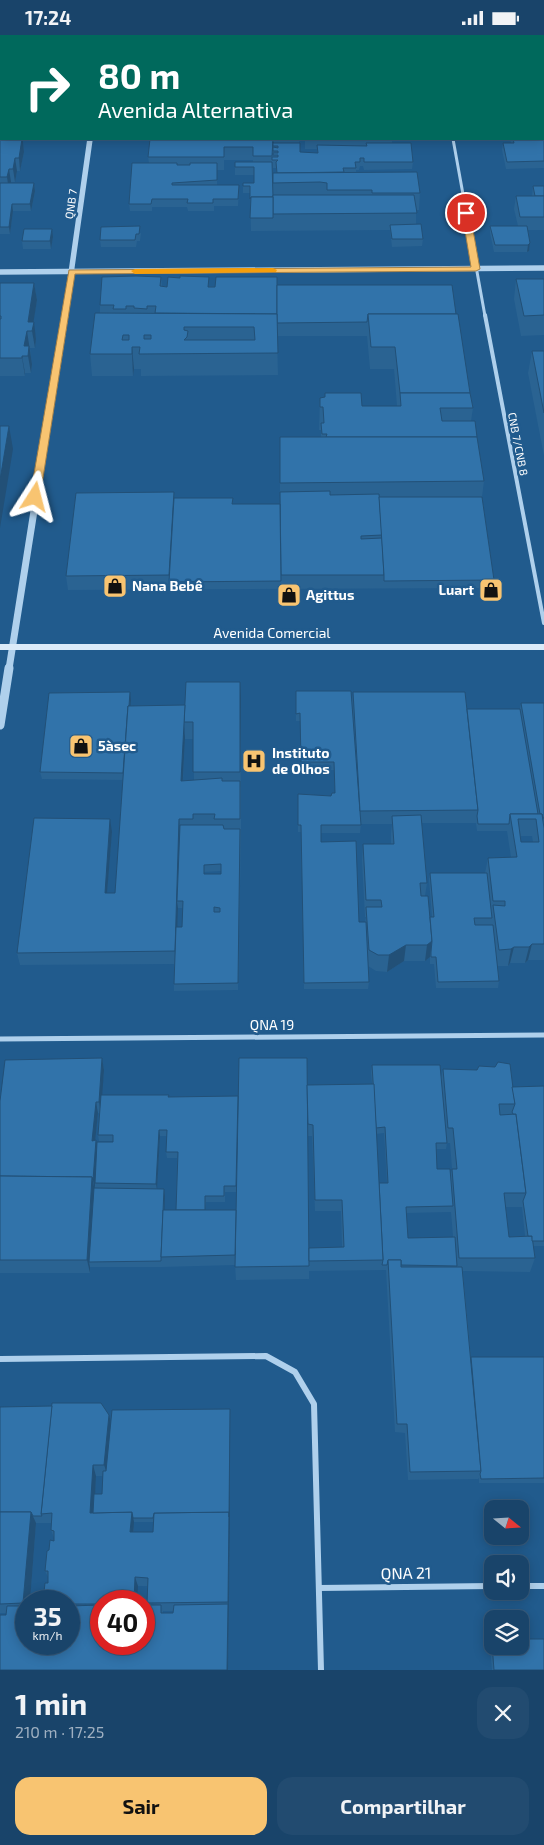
<!DOCTYPE html>
<html lang="pt">
<head>
<meta charset="utf-8">
<style>
  body { margin:0; font-family:"Exo 2",sans-serif; background:#224b70; color:#f1f3f6; height:100vh; display:flex; flex-direction:column; font-size:19px; white-space:nowrap }
  * { box-sizing:border-box; margin:0 }
  p { font-size:16px; color:#9fb0c1 }
  .icon { flex:none; width:28px; height:28px; fill:none; stroke:currentColor; stroke-width:2; stroke-linecap:round; stroke-linejoin:round }
  .map { position:relative; height:1635px; overflow:hidden }
  .details { display:flex; flex-direction:column; background:#19446a; flex:1 }
  .details>* { flex:none }
  .guide { position:absolute; left:0px; top:0px; width:545px; height:105px; box-shadow:0 2px 12px #0003,0 0 0 1px #375c7e; background:#00695c; color:#fff; overflow:hidden }
  .needle { width:32px; rotate:108deg }
  .buttons { position:absolute; left:484px; top:1465px; display:grid; gap:10px }
  .buttons a { display:grid; place-items:center; width:45px; height:45px; border-radius:10px; background:#19446a; box-shadow:0 2px 12px #0003,0 0 0 1px #375c7e; font-size:25px }
  .speed { position:absolute; left:15px; top:1555px; display:flex; gap:10px; font-size:25px; font-weight:700; text-align:center }
  .speed>* { display:grid; place-content:center; width:65px; height:65px; border-radius:50%; background:#19446a; box-shadow:0 2px 12px #0003,0 0 0 1px #375c7e; line-height:1 }
  .speed small { font-size:12px; font-weight:400 }
  .speed .limit { border:8px solid #d22; background:#fff; color:#111 }
  .pin { position:absolute; display:grid; place-items:center; width:42px; height:42px; color:#fff; margin:-21px; border:2px solid #fff; border-radius:50%; box-shadow:0 1px 5px #0007 }
  .me { position:absolute; width:55px; margin:-28px; rotate:9deg; stroke-linejoin:round; filter:drop-shadow(0 0 4px #0008) }
  .turn { display:flex; align-items:center; gap:18px; height:105px; padding:0 15px; font-size:22px }
  .turn .icon { width:65px; height:65px; stroke-width:2.5 }
  .turn b { display:block; font-size:35px; line-height:42px }
  .round { display:grid; place-items:center; flex:none; width:52px; height:52px; border-radius:15px; background:#224b70 }
  .headline { display:flex; align-items:center; justify-content:space-between; height:85px; padding:0 15px }
  h1 { font-size:30px; font-weight:700; line-height:38px }
  .primary-button { display:flex; gap:10px; margin-top:auto; padding:10px 15px }
  .primary-button a { flex:1; height:58px; border-radius:15px; background:#f8c471; color:#111; font-size:20px; font-weight:700; line-height:58px; text-align:center }
  .primary-button a+a { background:#224b70; color:#f1f3f6 }
  .status { display:flex; justify-content:space-between; align-items:center; height:35px; padding:0 25px; background:#19446a; direction:ltr }
  .status svg { height:14px; fill:currentColor }
  .map>svg:first-child { display:block }
  .lines { fill:none; stroke-linecap:round; stroke-linejoin:round }
  .minor-far3 { stroke:#afd0ec; stroke-width:3 }
  .minor-far2 { stroke:#afd0ec; stroke-width:4 }
  .minor-far1 { stroke:#afd0ec; stroke-width:5 }
  .minor { stroke:#afd0ec; stroke-width:6 }
  .tertiary-far2 { stroke:#afd0ec; stroke-width:5.5 }
  .tertiary-far1 { stroke:#afd0ec; stroke-width:7 }
  .tertiary { stroke:#afd0ec; stroke-width:9 }
  .secondary { fill:#dbebf9; fill-rule:evenodd }
  .wall { fill:#2a6392; fill-rule:evenodd }
  .shaded-wall { fill:#225077 }
  .building { fill:#3173aa; stroke:#225077; fill-rule:evenodd }
  .route { fill:#f8c471; stroke:#a17f49 }
  .slow { fill:#f59e0b }
  .labels { text-anchor:middle; stroke-width:5; stroke-linejoin:round; paint-order:stroke }
  .far-street-label { font-size:11px; fill:#fff; stroke:#215b8d }
  .poi-label { font-size:14px; font-weight:bold; fill:#fff; stroke:#215b8d; text-anchor:start }
  .street-label { font-size:14px; fill:#fff; stroke:#215b8d }
  .near-street-label { font-size:16px; fill:#fff; stroke:#215b8d }
</style>
</head>
<body>
<div class="status"><b>17:24</b><svg viewBox="0 0 49 12"><path d="M0 12V9h3v3zM5 12V6h3v6zM10 12V3h3v9zM15 12V0h3v12zM26 1h20v11H26zM47 4h2v5h-2z"/></svg></div>
<div class="map">
<svg width="544" height="1635" viewBox="0 0 544 1635">
  <rect width="100%" height="100%" fill="#215b8d"/>
  <g class="lines">
    <polyline class="minor-far3" points="453,104 485,281"/>
    <polyline class="minor-far2" points="485,280 544,588"/>
    <polyline class="minor-far1" points="0,1004 544,1000"/>
    <g class="minor">
      <polyline points="0,1324 266,1321 295,1337 314,1369 321,1635"/>
      <polyline points="520,1551 544,1551"/>
      <polyline points="319,1553 492,1551"/>
    </g>
    <g class="tertiary-far2">
      <polyline points="0,237 544,233"/>
      <polyline points="65,281 90,104"/>
    </g>
    <polyline class="tertiary-far1" points="9,634 65,280"/>
    <polyline class="tertiary" points="0,690 9,633"/>
    <rect class="secondary" x="0" y="609" width="544" height="6"/>
  </g>
  <g class="wall">
    <polygon points="0,0 47,0 47,1 1,1 1,63 0,63"/>
    <rect x="160" y="0" width="78" height="1"/>
    <rect x="241" y="0" width="142" height="1"/>
    <polygon points="480,0 544,0 544,3 544,1 481,1"/>
    <polygon points="544,53 544,133 506,134 502,115 503,108 511,108 510,104 544,104"/>
    <polygon points="0,67 1,104 23,104 23,107 24,117 20,136 17,136 15,147 11,147 11,148 34,148 35,156 31,176 13,176 10,199 0,199"/>
    <path d="M150,104H299L300,117L317,118V114H305V104H392V108L413,127L412,134L364,135L363,131H360L359,135H356V137L420,158L419,175H416V189L423,204L422,211L392,212L390,195L251,196L250,158H243V151L254,148V140H235V127H253V125H224V135H217V150H239L238,171H214V176H188L187,172H152V176H130L129,169L149,128L148,122ZM273,133H276V138H273V162Z"/>
    <polygon points="533,151 544,151 544,195 528,195 530,208 529,216 527,217 494,217 490,198 490,191 518,191 514,174 516,161 532,161"/>
    <polygon points="141,198 140,206 137,206 136,212 101,212 100,205"/>
    <polygon points="53,202 51,214 23,214 22,206"/>
    <polygon points="161,242 162,251 277,252 456,279 473,373 471,386 484,446 482,462 494,545 493,553 68,555 66,541 174,463 233,469 280,470 280,402 321,402 321,395 319,395 320,363 362,371 397,371 394,334 370,334 367,301 277,301 278,340 141,341 141,334 134,334 133,341 92,341 90,319 100,278 100,270"/>
    <polygon points="516,244 544,244 544,300 521,301 514,264"/>
    <polygon points="0,248 34,248 37,265 33,287 36,304 35,313 30,313 32,329 31,338 25,338 25,341 0,341"/>
    <polygon points="532,316 544,316 544,421 528,338"/>
    <path d="M296,656L352,666L353,657L467,674H520L521,668H544V925H528L525,928H510L508,931H498L499,946L498,953H436L434,929H430V922L425,926H404L387,937L376,936L368,931L369,947L368,954H304L301,797H298V759L331,761L335,758L334,735H301L300,686H296ZM422,788H476L477,796H507L511,822L488,823L485,838H430L429,845L432,882H430L425,861L427,848ZM361,789H392L391,798V809H363L362,826L365,882H366L365,887H359L321,807V798H360ZM521,801H532L533,807H521Z"/>
    <path d="M241,664V801L238,955L174,956V929L20,930L17,918L112,797L107,858H115L123,745L42,744L40,737L131,665L130,671L185,670ZM185,703V704H193L194,745L183,746ZM221,836V839H204V837ZM178,873H183L182,892H177Z"/>
    <path d="M102,1023L104,1035L102,1060H169V1062L238,1061L307,1052L372,1049L371,1037L372,1030L441,1042L443,1034L512,1052L544,1051V1211H533L535,1223L530,1237L463,1236L471,1322H544V1448H479V1443L478,1444L408,1445L405,1398L395,1397L386,1235L309,1236V1244L236,1245L235,1230L162,1232H90V1238H0V1066ZM98,1078H99L98,1100L99,1106H113V1107L97,1109L96,1105H95ZM384,1098L387,1148H379L376,1099ZM160,1101H167L166,1117L167,1123H177L176,1175H164L165,1161L164,1154H157ZM308,1101H312L315,1176H341L342,1212L309,1215ZM447,1108H450L452,1134L450,1141L437,1134L436,1114H446ZM225,1157H236V1175H205L206,1167H225ZM506,1172H522L525,1201L509,1202ZM451,1177L453,1202L408,1203L406,1178Z"/>
    <path d="M0,1372L109,1380L111,1388L230,1487L228,1635H0L6,1578H0ZM96,1441H103L102,1459H95ZM134,1487H153V1497H134ZM36,1488H51V1495L54,1503V1506L49,1515L45,1536L48,1542V1548L69,1566V1609H26V1566H30ZM138,1551H147V1570L101,1609V1566ZM163,1576H174L173,1578H163Z"/>
    <polygon points="492,1609 544,1635 492,1635 490,1612"/>
  </g>
  <g class="shaded-wall">
    <polygon points="19,104 23,104 23,107 24,117 20,136 19,123"/>
    <polygon points="15,123 17,136 15,147 13,134"/>
    <polygon points="9,134 11,147 9,156 7,142"/>
    <polygon points="34,148 35,156 31,176 30,169"/>
    <polygon points="12,169 13,176 10,199 9,192"/>
    <polygon points="52,194 53,202 51,214 50,206"/>
    <polygon points="530,208 529,216 527,217 528,210"/>
    <polygon points="34,248 37,265 32,296 28,287"/>
    <polygon points="34,287 36,304 35,313 32,296"/>
    <polygon points="27,296 32,329 31,338 28,321 24,311"/>
    <polygon points="132,312 134,334 133,341 132,319"/>
    <polygon points="22,321 25,338 25,341 22,323"/>
    <polygon points="9,391 13,414 0,493 0,445"/>
    <polygon points="240,647 241,664 240,754"/>
    <polygon points="130,657 131,665 125,745"/>
    <polygon points="184,689 185,703 182,759 181,746"/>
    <polygon points="110,784 112,797 106,871 105,858"/>
    <polygon points="179,784 180,797 177,866 178,873 176,929 175,916"/>
    <polygon points="432,906 430,922 425,926 427,910"/>
    <polygon points="532,909 528,925 525,928 529,912"/>
    <polygon points="406,910 404,926 387,937 389,920"/>
    <polygon points="514,912 510,928 508,931 511,914"/>
    <polygon points="102,1023 104,1035 101,1078 99,1067"/>
    <polygon points="96,1067 98,1078 94,1117 92,1106"/>
    <polygon points="159,1095 160,1101 157,1155 156,1149"/>
    <polygon points="96,1105 99,1117 95,1148 95,1156 93,1145"/>
    <polygon points="92,1142 95,1156 89,1227 90,1232 90,1238 87,1225"/>
    <polygon points="164,1154 165,1161 163,1222"/>
    <polygon points="230,1379 230,1487 228,1635 227,1635"/>
    <polygon points="109,1380 112,1391 108,1441 104,1430"/>
    <polygon points="93,1430 96,1441 94,1483 90,1478"/>
    <polygon points="31,1477 36,1488 30,1566 26,1566 26,1574 23,1568"/>
    <polygon points="132,1477 134,1487 133,1506 130,1497"/>
    <polygon points="135,1542 138,1551 137,1566 134,1566"/>
  </g>
  <g class="building">
    <polygon points="0,0 45,0 45,1 1,1 1,6 0,6"/>
    <rect x="0" y="9" width="1" height="24"/>
    <rect x="0" y="33" width="1" height="17"/>
    <polygon points="0,67 1,67 1,104 22,104 19,123 15,123 13,134 9,134 7,142 0,142"/>
    <polygon points="544,89 544,126 507,127 503,108 514,108 513,104 544,104"/>
    <polygon points="150,104 176,104 176,105 273,104 272,121 253,121 253,112 224,112 224,122 148,122"/>
    <polygon points="273,107 273,108 300,108 300,117 318,118 317,110 367,111 366,108 411,108 413,127 364,127 364,123 360,123 360,127 355,127 356,133 343,133 344,137 277,138 276,127 278,125 272,125 272,122 278,122 278,120 273,120 273,118 278,118 278,116 273,116 273,112 278,113 278,111 273,111"/>
    <polygon points="235,127 272,127 273,162 251,162 250,164 250,151 243,151 243,148 254,148 254,132 235,132"/>
    <polygon points="132,128 177,128 177,130 190,130 190,128 217,128 217,145 172,148 172,150 239,150 238,164 213,164 213,168 187,168 188,164 152,164 151,169 129,169"/>
    <polygon points="417,137 420,158 372,158 372,155 327,155 327,148 320,147 273,148 273,138"/>
    <polygon points="0,148 34,148 30,169 12,169 9,192 0,192"/>
    <polygon points="533,151 544,151 544,161 535,161"/>
    <polygon points="273,160 414,160 417,178 273,179"/>
    <polygon points="516,161 544,161 544,182 520,182"/>
    <polygon points="251,162 273,162 273,183 250,183"/>
    <polygon points="421,189 423,204 392,204 390,190"/>
    <polygon points="140,191 139,199 136,199 135,205 100,205 101,192"/>
    <polygon points="490,191 527,191 530,208 528,210 495,210"/>
    <polygon points="24,194 52,194 50,206 22,206"/>
    <polygon points="136,241 161,242 160,251 167,252 168,242 180,243 180,241 209,242 208,252 215,252 216,242 277,242 277,279 155,278 156,271 147,271 147,274 134,273 134,271 126,271 126,274 113,274 114,270 100,270 102,242"/>
    <polygon points="516,244 544,244 544,280 524,281"/>
    <polygon points="0,248 34,248 28,287 34,287 32,296 27,296 24,311 29,311 28,321 22,321 22,323 0,323 0,284 1,284 1,281 0,281"/>
    <polygon points="277,250 452,250 456,279 368,279 367,287 277,288"/>
    <path d="M95,278L277,279L278,318L139,319L140,312H132V319H90ZM184,292H254L255,305H184L187,302L188,296L184,295ZM123,300H129V305H122ZM144,300H151V304H144Z"/>
    <polygon points="368,279 458,279 470,358 400,358 395,312 371,312"/>
    <polygon points="532,316 544,316 544,378"/>
    <polygon points="325,358 361,358 362,371 401,371 400,358 470,358 473,373 440,373 442,386 475,386 477,402 326,402 327,399 322,399 321,388 324,388 323,372 320,372 320,363 325,362"/>
    <polygon points="0,391 9,391 0,445"/>
    <polygon points="280,402 477,402 484,446 280,448"/>
    <polygon points="330,456 330,460 379,459 382,500 361,501 361,504 382,503 384,540 281,540 280,457"/>
    <polygon points="174,457 169,540 66,541 76,458"/>
    <polygon points="379,462 482,462 494,545 384,546 384,540"/>
    <polygon points="174,463 233,463 232,469 280,469 281,546 169,547"/>
    <polygon points="186,647 240,647 240,737 193,737 193,687 184,687"/>
    <polygon points="296,656 351,656 361,790 321,790 321,807 356,806 359,887 366,887 369,947 304,948 301,790 298,790 298,759 331,761 332,758 335,758 334,727 301,727 300,678 296,679"/>
    <polygon points="130,657 129,671 128,671 123,738 40,737 49,658"/>
    <polygon points="353,657 465,657 478,775 360,776"/>
    <polygon points="521,668 544,668 544,783 543,783 542,779 540,779"/>
    <polygon points="185,670 181,746 222,743 222,746 240,746 240,784 214,784 215,779 193,779 193,784 179,784 175,916 17,918 34,783 110,784 105,858 115,858 128,671"/>
    <polygon points="467,674 520,674 538,779 510,779 509,789 478,789 477,781 478,775"/>
    <path d="M510,779H542L544,793V909H532L529,912H514L511,914L499,915L493,870L505,871V866H493L488,823L517,822ZM518,784H536L539,807H521Z"/>
    <polygon points="421,780 427,848 420,848 421,861 428,861 432,906 427,910 406,910 389,920 378,920 369,915 366,872 382,872 381,865 366,865 363,809 394,809 392,781"/>
    <path d="M180,790H223L224,794H240L238,948L174,949L176,892H182L183,866H177ZM221,829V839H204V830ZM214,872L220,873V877H214Z"/>
    <polygon points="430,838 487,838 492,883 474,883 475,890 493,890 499,946 438,947 436,922 431,922 431,917 432,906 430,882 434,882"/>
    <polygon points="102,1023 99,1067 96,1067 92,1106 96,1105 93,1145 92,1142 0,1141 0,1066 5,1025"/>
    <polygon points="239,1023 307,1023 309,1231 235,1232"/>
    <polygon points="498,1027 510,1029 515,1069 499,1069 500,1080 516,1079 526,1158 504,1158 509,1202 532,1201 535,1223 459,1223 452,1134 457,1134 453,1093 448,1093 443,1034 477,1035 479,1031 495,1032"/>
    <polygon points="372,1030 440,1030 447,1108 436,1108 437,1134 450,1134 453,1171 406,1172 408,1203 455,1202 457,1231 401,1230 401,1225 388,1225 387,1230 382,1230 383,1225 379,1148 388,1148 385,1092 376,1093"/>
    <polygon points="374,1049 383,1225 309,1226 309,1213 344,1212 342,1165 315,1165 313,1090 308,1089 307,1050"/>
    <polygon points="544,1051 544,1206 532,1206 532,1201 528,1201 523,1166 526,1158 516,1079 513,1079 512,1077 515,1069 512,1052"/>
    <polygon points="101,1060 169,1060 168,1062 238,1061 236,1151 224,1151 224,1161 205,1161 205,1175 176,1175 178,1117 166,1117 167,1095 159,1095 156,1149 95,1148 97,1107 113,1107 113,1100 98,1100"/>
    <polygon points="0,1141 92,1142 87,1225 0,1225"/>
    <polygon points="94,1153 164,1154 161,1222 161,1226 89,1227"/>
    <polygon points="163,1175 236,1175 235,1220 161,1222"/>
    <polygon points="388,1225 401,1225 401,1232 462,1232 481,1436 410,1437 407,1389 397,1389"/>
    <polygon points="471,1322 544,1322 544,1443 481,1444 480,1439 481,1436"/>
    <polygon points="52,1368 101,1368 109,1380 104,1430 93,1430 90,1478 132,1477 130,1497 153,1497 154,1478 229,1477 228,1567 147,1568 148,1543 135,1542 134,1566 101,1566 101,1569 69,1569 69,1566 43,1566 45,1548 48,1548 48,1536 45,1536 47,1516 49,1515 50,1505 54,1506 54,1496 51,1495 52,1478 41,1479"/>
    <polygon points="52,1371 41,1479 42,1481 33,1481 31,1477 0,1477 0,1372"/>
    <polygon points="230,1374 229,1482 229,1477 154,1478 153,1483 133,1483 132,1477 93,1478 94,1459 102,1459 103,1436 106,1436 112,1375"/>
    <polygon points="0,1477 31,1477 23,1568 0,1569"/>
    <polygon points="228,1569 227,1635 0,1635 0,1580 6,1580 7,1571 26,1571 26,1609 69,1609 69,1571 101,1570 101,1609 144,1609 144,1570 161,1570 161,1578 173,1578 174,1570"/>
    <polygon points="520,1604 544,1604 544,1635 494,1635 492,1609 492,1611 520,1611"/>
  </g>
  <polygon class="route" points="466,176 470,178 480,234 476,236 75,239 40,462 35,465 32,464 30,462 69,235 471,232 462,178"/>
  <polygon class="slow" points="273,233 277,235 276,237 135,239 131,236 135,234"/>
  <defs>
    <g id="shop-square" transform="scale(1.25)"><rect x="-9" y="-9" width="18" height="18" rx="4" fill="#f8c471" stroke="#215b8d"/><path d="M-5-2.5h2.3a2.7 3.5 0 0 1 5.4 0H5L5.5 6h-11ZM-1.5-2.5h3a1.5 2.3 0 0 0-3 0Z" fill="#111"/></g>
    <g id="hospital-square" transform="scale(1.25)"><rect x="-9" y="-9" width="18" height="18" rx="4" fill="#f8c471" stroke="#215b8d"/><path d="M-5-5h3v3.5h4V-5h3V5h-3V1.5h-4V5h-3Z" fill="#111"/></g>
  </defs>
  <g fill-rule="evenodd">
    <use href="#shop-square" x="115" y="551"/>
    <use href="#shop-square" x="491" y="555"/>
    <use href="#shop-square" x="289" y="560"/>
    <use href="#shop-square" x="81" y="711"/>
    <use href="#hospital-square" x="254" y="726"/>
  </g>
  <g class="labels">
    <g class="far-street-label">
      <text transform="translate(71 169) rotate(-82)" y="4">QNB 7</text>
      <text transform="translate(518 409) rotate(79)" y="4">CNB 7/CNB 8</text>
    </g>
    <g class="poi-label">
      <text x="132" y="556">Nana Bebê</text>
      <text x="474" y="560" text-anchor="end">Luart</text>
      <text x="306" y="565">Agittus</text>
      <text x="98" y="716">5àsec</text>
      <text x="272" y="723">Instituto<tspan x="272" dy="16">de Olhos</tspan></text>
    </g>
    <g class="street-label">
      <text x="272" y="603">Avenida Comercial</text>
      <text x="272" y="995">QNA 19</text>
    </g>
    <g class="near-street-label">
      <text transform="translate(406 1538) rotate(-1)" y="6">QNA 21</text>
    </g>
  </g>
</svg>
<div class="buttons">
<a><svg class="needle" viewBox="-14 -14 28 28"><path d="M0-13l5 13h-10z" fill="#e53935"/><path d="M0 13l5-13h-10z" fill="#9fb0c1"/></svg></a>
<a><svg class="icon" aria-label="sound" viewBox="0 0 24 24"><path d="M4 9h4l5-4v14l-5-4H4zM17 9q2 3 0 6"/></svg></a>
<a><svg class="icon" aria-label="layers" viewBox="0 0 24 24"><path d="M12 4l9 5-9 5-9-5zM3 14l9 5 9-5"/></svg></a>
</div>
<div class="speed"><div>35<small>km/h</small></div><div class="limit">40</div></div>
<div class="pin" style="left:466px;top:178px;background:#d93025"><svg class="icon" aria-label="arrive" viewBox="0 0 24 24"><path d="M6 21V4h12l-3 4 3 4H6"/></svg></div>
<svg class="me" style="left:35px;top:462px" viewBox="-20 -20 40 40"><path d="M0-17L14 15 0 8-14 15z" fill="#f8c471" stroke="#fff" stroke-width="4"/></svg>
<div class="guide">
<div class="turn"><svg class="icon" aria-label="right" viewBox="0 0 24 24"><path d="M7 20v-9h11M14 6l5 5-5 5"/></svg><div><b>80 m</b>Avenida Alternativa</div></div>
</div>
</div>
<section class="details">
<div class="headline"><div><h1>1 min</h1><p>210 m · 17:25</p></div><a class="round"><svg class="icon" aria-label="close" viewBox="0 0 24 24"><path d="M6 6l12 12M18 6L6 18"/></svg></a></div>
<div class="primary-button"><a>Sair</a><a>Compartilhar</a></div>
</section>
</body>
</html>
